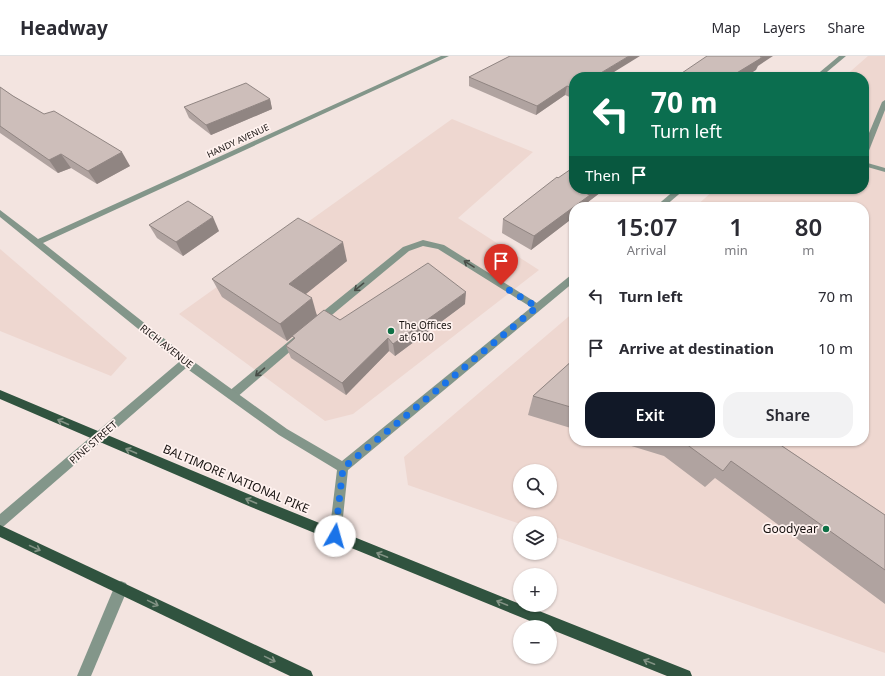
<!DOCTYPE html>
<html lang="en">
<head>
<meta charset="utf-8">
<style>
  body { margin:0; font-family:"Noto Sans",sans-serif; background:#f2f2f3; color:#2b2b33; height:100vh; display:flex; flex-direction:column; font-size:15px; white-space:nowrap }
  * { box-sizing:border-box; margin:0 }
  p { font-size:13px; color:#7c7c81 }
  .icon { flex:none; width:22px; height:22px; fill:none; stroke:currentColor; stroke-width:2; stroke-linecap:round; stroke-linejoin:round }
  .map { position:relative; flex:1; overflow:hidden }
  .side { position:absolute; left:569px; top:146px; width:300px; height:244px; display:flex; flex-direction:column; background:#fff; border-radius:16px; box-shadow:0 1px 3px #0004 }
  .side>* { flex:none }
  .hud { position:absolute; left:569px; top:16px; width:300px; height:122px; border-radius:16px; box-shadow:0 1px 3px #0004; background:#0b6e4f; color:#fff; overflow:hidden }
  .buttons { position:absolute; left:513px; top:408px; display:grid; gap:8px }
  .buttons a { display:grid; place-items:center; width:44px; height:44px; border-radius:50%; background:#fff; box-shadow:0 1px 3px #0004; font-size:20px }
  .pin { position:absolute; display:grid; place-items:center; width:34px; height:34px; color:#fff; margin:-41px -17px; border-radius:50% 50% 50% 0; rotate:-45deg; box-shadow:0 0 4px #0007 }
  .pin .icon { rotate:45deg }
  .me { position:absolute; width:44px; margin:-22px; rotate:7deg; stroke-linejoin:round; filter:drop-shadow(0 0 3px #0008) }
  .turn { display:flex; align-items:center; gap:14px; height:84px; padding:0 16px; font-size:18px }
  .turn .icon { width:52px; height:52px; stroke-width:2.5 }
  .turn b { display:block; font-size:28px; line-height:34px }
  .then { display:flex; align-items:center; height:38px; padding:0 16px; background:#0003; gap:8px; font-size:15px }
  .eta { display:flex; justify-content:space-evenly; align-items:center; height:68px; text-align:center }
  .eta b { font-size:24px; font-weight:600; line-height:28px }
  .button { display:flex; gap:8px; margin-top:auto; padding:8px 16px }
  .button a { flex:1; height:46px; border-radius:16px; background:#111827; color:#fff; font-size:16px; font-weight:600; line-height:46px; text-align:center }
  .button a+a { background:#f2f2f3; color:#2b2b33 }
  ul { padding:0; list-style:none }
  li { display:flex; align-items:center; gap:12px; height:52px; padding:0 16px }
  li div { flex:1 }
  li b { display:block; font-size:15px }
  li em { font-style:normal }
  header { display:flex; align-items:center; gap:24px; box-sizing:border-box; height:56px; padding:0 20px; background:#fff; border-bottom:1px solid #e1e1e2 }
  header strong { font-size:19px }
  nav { display:flex; gap:22px; margin-inline-start:auto; font-size:14px }
  .map>svg:first-child { display:block }
  .built { fill:#eed7d0; fill-rule:evenodd }
  .lines { fill:none; stroke-linecap:round; stroke-linejoin:round }
  .service { fill:#83968a; fill-rule:evenodd }
  .minor { fill:#83968a; fill-rule:evenodd }
  .primary { fill:#30533f; fill-rule:evenodd }
  .wall { fill:#b0a3a0 }
  .shaded-wall { fill:#908582 }
  .building { fill:#cdbeba; stroke:#908582 }
  .oneway { stroke:#484d47 }
  .oneway2 { stroke:#839385 }
  .route { stroke:#1a73e8; stroke-width:7; stroke-dasharray:0 12.6 }
  .poi-dot { fill:#0e7046; stroke:#fff2ef; stroke-width:1.5 }
  .labels { text-anchor:middle; stroke-width:3.5; stroke-linejoin:round; paint-order:stroke }
  .far-street-label { font-size:9px; fill:#171210; stroke:#fff2ef }
  .poi-label { font-size:10px; fill:#171210; stroke:#fff2ef; text-anchor:start }
  .street-label { font-size:10px; fill:#171210; stroke:#fff2ef }
  .near-street-label { font-size:12px; fill:#171210; stroke:#fff2ef }
  .near-poi-label { font-size:12px; fill:#171210; stroke:#fff2ef; text-anchor:end }
</style>
</head>
<body>
<header>
<strong>Headway</strong>
<nav><a>Map</a><a>Layers</a><a>Share</a></nav>
</header>
<div class="map">
<svg width="885" height="620" viewBox="0 0 885 620">
  <rect width="100%" height="100%" fill="#f3e4e0"/>
  <g class="built">
    <path d="M868,0H885V597L550,479V467H520V468L408,429L404,401L574,256V385H864V151H695L715,133H864V21H844ZM520,415H550V445H520Z"/>
    <polygon points="452,63 533,96 458,162 539,214 353,358 325,365 179,258"/>
    <polygon points="0,193 127,302 111,320 0,275"/>
  </g>
  <g class="lines">
    <g class="service">
      <polygon points="885,44 885,54 868,97 864,99 864,89 882,46"/>
      <polygon points="864,106 885,112 885,116 864,110"/>
      <polygon points="423,184 444,189 540,249 542,251 540,253 534,253 438,193 423,190 409,195 321,268 315,268 313,265 315,262 403,191"/>
      <polygon points="297,280 300,281 302,284 300,287 236,342 232,343 228,342 227,339 228,336 294,281"/>
      <polygon points="121,525 126,527 128,532 91,620 77,620 116,527"/>
    </g>
    <g class="minor">
      <polygon points="441,0 449,0 43,187 190,303 287,373 342,405 571,219 574,218 574,226 348,414 341,480 339,484 335,486 331,484 329,480 337,414 279,379 186,312 4,470 0,472 0,458 179,306 0,161 0,154 38,183"/>
      <polygon points="839,0 846,0 821,21 814,21"/>
      <polygon points="676,133 685,133 664,151 655,151"/>
    </g>
    <g class="primary">
      <polygon points="0,334 260,443 520,548 520,549 524,549 685,613 690,615 692,620 667,620 550,573 550,571 545,571 251,451 0,343"/>
      <polygon points="0,469 311,615 313,620 290,620 0,481"/>
    </g>
  </g>
  <g class="wall">
    <polygon points="469,21 574,21 574,41 572,42 565,39 536,59 469,30"/>
    <polygon points="0,31 13,40 130,110 97,128 71,112 58,117 0,77"/>
    <polygon points="270,43 272,53 211,79 189,62 184,51"/>
    <polygon points="574,133 605,133 588,146 574,151 574,161 531,194 502,177 503,163"/>
    <polygon points="149,169 219,175 183,200 157,182"/>
    <polygon points="347,205 305,238 317,259 340,264 465,248 395,300 389,295 346,339 291,302 286,290 294,283 293,280 287,285 222,241 212,223"/>
    <polygon points="574,303 574,373 528,359 533,340"/>
    <polygon points="615,385 777,385 776,386 885,459 885,548 715,422 705,431 664,400"/>
  </g>
  <g class="shaded-wall">
    <polygon points="629,0 640,0 606,21 594,21"/>
    <polygon points="761,0 773,0 758,10 756,14 745,21 730,21"/>
    <polygon points="567,30 565,39 536,59 537,50"/>
    <polygon points="574,33 574,41 572,42"/>
    <polygon points="270,43 272,53 211,79 206,69"/>
    <polygon points="122,96 130,110 97,128 88,115"/>
    <polygon points="61,98 71,112 58,117 49,104"/>
    <polygon points="591,133 605,133 588,146 586,151 574,151 574,161 531,194 534,180"/>
    <polygon points="213,161 219,175 183,200 176,186"/>
    <polygon points="343,186 347,205 296,246 289,228"/>
    <polygon points="466,236 465,248 395,300 393,288"/>
    <polygon points="312,242 317,260 287,285 280,268"/>
    <polygon points="388,282 389,295 346,339 342,327"/>
  </g>
  <g class="building">
    <polygon points="510,0 629,0 594,21 574,21 574,33 567,30 537,50 469,21"/>
    <polygon points="707,0 761,0 760,1 763,1 730,21 676,21"/>
    <polygon points="246,27 270,43 206,69 184,51"/>
    <polygon points="0,31 13,40 44,58 54,55 122,96 88,115 61,98 49,104 0,70"/>
    <polygon points="574,111 574,133 591,133 585,137 590,139 534,180 503,163 557,121 558,122"/>
    <polygon points="188,145 213,161 176,186 149,169"/>
    <polygon points="298,162 343,186 289,228 312,242 280,268 212,223"/>
    <polygon points="428,207 466,236 393,288 388,282 342,327 286,290 295,282 292,280 324,254 340,264"/>
    <polygon points="574,303 574,352 533,340"/>
    <polygon points="682,385 777,385 776,386 885,459 885,514 731,405 723,415"/>
  </g>
  <defs><path id="oneway-shaft" d="M-6 0H5M1.5-3L5.5 0L1.5 3" fill="none" stroke-width="1.6" stroke-linecap="round" stroke-linejoin="round"/></defs>
  <g class="oneway">
    <use href="#oneway-shaft" transform="translate(469 208) rotate(-148)"/>
    <use href="#oneway-shaft" transform="translate(359 231) rotate(141)"/>
    <use href="#oneway-shaft" transform="translate(260 316) rotate(139)"/>
  </g>
  <g class="oneway2">
    <use href="#oneway-shaft" transform="translate(63 366) rotate(-156)"/>
    <use href="#oneway-shaft" transform="translate(131 395) rotate(-157)"/>
    <use href="#oneway-shaft" transform="translate(251 445) rotate(-157)"/>
    <use href="#oneway-shaft" transform="translate(35 492) rotate(25)"/>
    <use href="#oneway-shaft" transform="translate(382 499) rotate(-158)"/>
    <use href="#oneway-shaft" transform="translate(153 547) rotate(26)"/>
    <use href="#oneway-shaft" transform="translate(502 547) rotate(-158)"/>
    <use href="#oneway-shaft" transform="translate(270 603) rotate(26)"/>
    <use href="#oneway-shaft" transform="translate(649 606) rotate(-158)"/>
  </g>
  <g class="lines">
    <polyline class="route" points="335,480 343,412 537,251 501,229"/>
  </g>
  <g class="poi-dot">
    <circle cx="391" cy="275" r="4"/>
    <circle cx="826" cy="473" r="4"/>
  </g>
  <g class="labels">
    <g class="far-street-label">
      <text transform="translate(238 85) rotate(-25)" y="3">HANDY AVENUE</text>
    </g>
    <g class="poi-label">
      <text x="399" y="273">The Offices<tspan x="399" dy="12">at 6100</tspan></text>
    </g>
    <g class="street-label">
      <text transform="translate(167 290) rotate(38)" y="4">RICH AVENUE</text>
      <text transform="translate(93 386) rotate(-41)" y="4">PINE STREET</text>
    </g>
    <g class="near-street-label">
      <text transform="translate(236 423) rotate(23)" y="4">BALTIMORE NATIONAL PIKE</text>
    </g>
    <g class="near-poi-label">
      <text x="818" y="477">Goodyear</text>
    </g>
  </g>
</svg>
<div class="buttons">
<a><svg class="icon" aria-label="search" viewBox="0 0 24 24"><circle cx="10" cy="10" r="6"/><path d="M15 15l6 6"/></svg></a>
<a><svg class="icon" aria-label="layers" viewBox="0 0 24 24"><path d="M12 4l9 5-9 5-9-5zM3 14l9 5 9-5"/></svg></a>
<a>+</a>
<a>−</a>
</div>
<div class="pin" style="left:501px;top:229px;background:#d93025"><svg class="icon" aria-label="arrive" viewBox="0 0 24 24"><path d="M6 21V4h12l-3 4 3 4H6"/></svg></div>
<svg class="me" style="left:335px;top:480px" viewBox="-20 -20 40 40"><circle r="19" fill="#fff"/><path d="M0-13L10 11 0 6-10 11z" fill="#1a73e8"/></svg>
<div class="hud">
<div class="turn"><svg class="icon" aria-label="left" viewBox="0 0 24 24"><path d="M17 20v-9H6M10 6l-5 5 5 5"/></svg><div><b>70 m</b>Turn left</div></div>
<div class="then">Then<svg class="icon" aria-label="arrive" viewBox="0 0 24 24"><path d="M6 21V4h12l-3 4 3 4H6"/></svg></div>
</div>
<section class="side">
<div class="eta">
<div><b>15:07</b><p>Arrival</p></div>
<div><b>1</b><p>min</p></div>
<div><b>80</b><p>m</p></div>
</div>
<ul>
<li><svg class="icon" aria-label="left" viewBox="0 0 24 24"><path d="M17 20v-9H6M10 6l-5 5 5 5"/></svg><div><b>Turn left</b></div><em>70 m</em></li>
<li><svg class="icon" aria-label="arrive" viewBox="0 0 24 24"><path d="M6 21V4h12l-3 4 3 4H6"/></svg><div><b>Arrive at destination</b></div><em>10 m</em></li>
</ul>
<div class="button"><a>Exit</a><a>Share</a></div>
</section>
</div>
</body>
</html>
